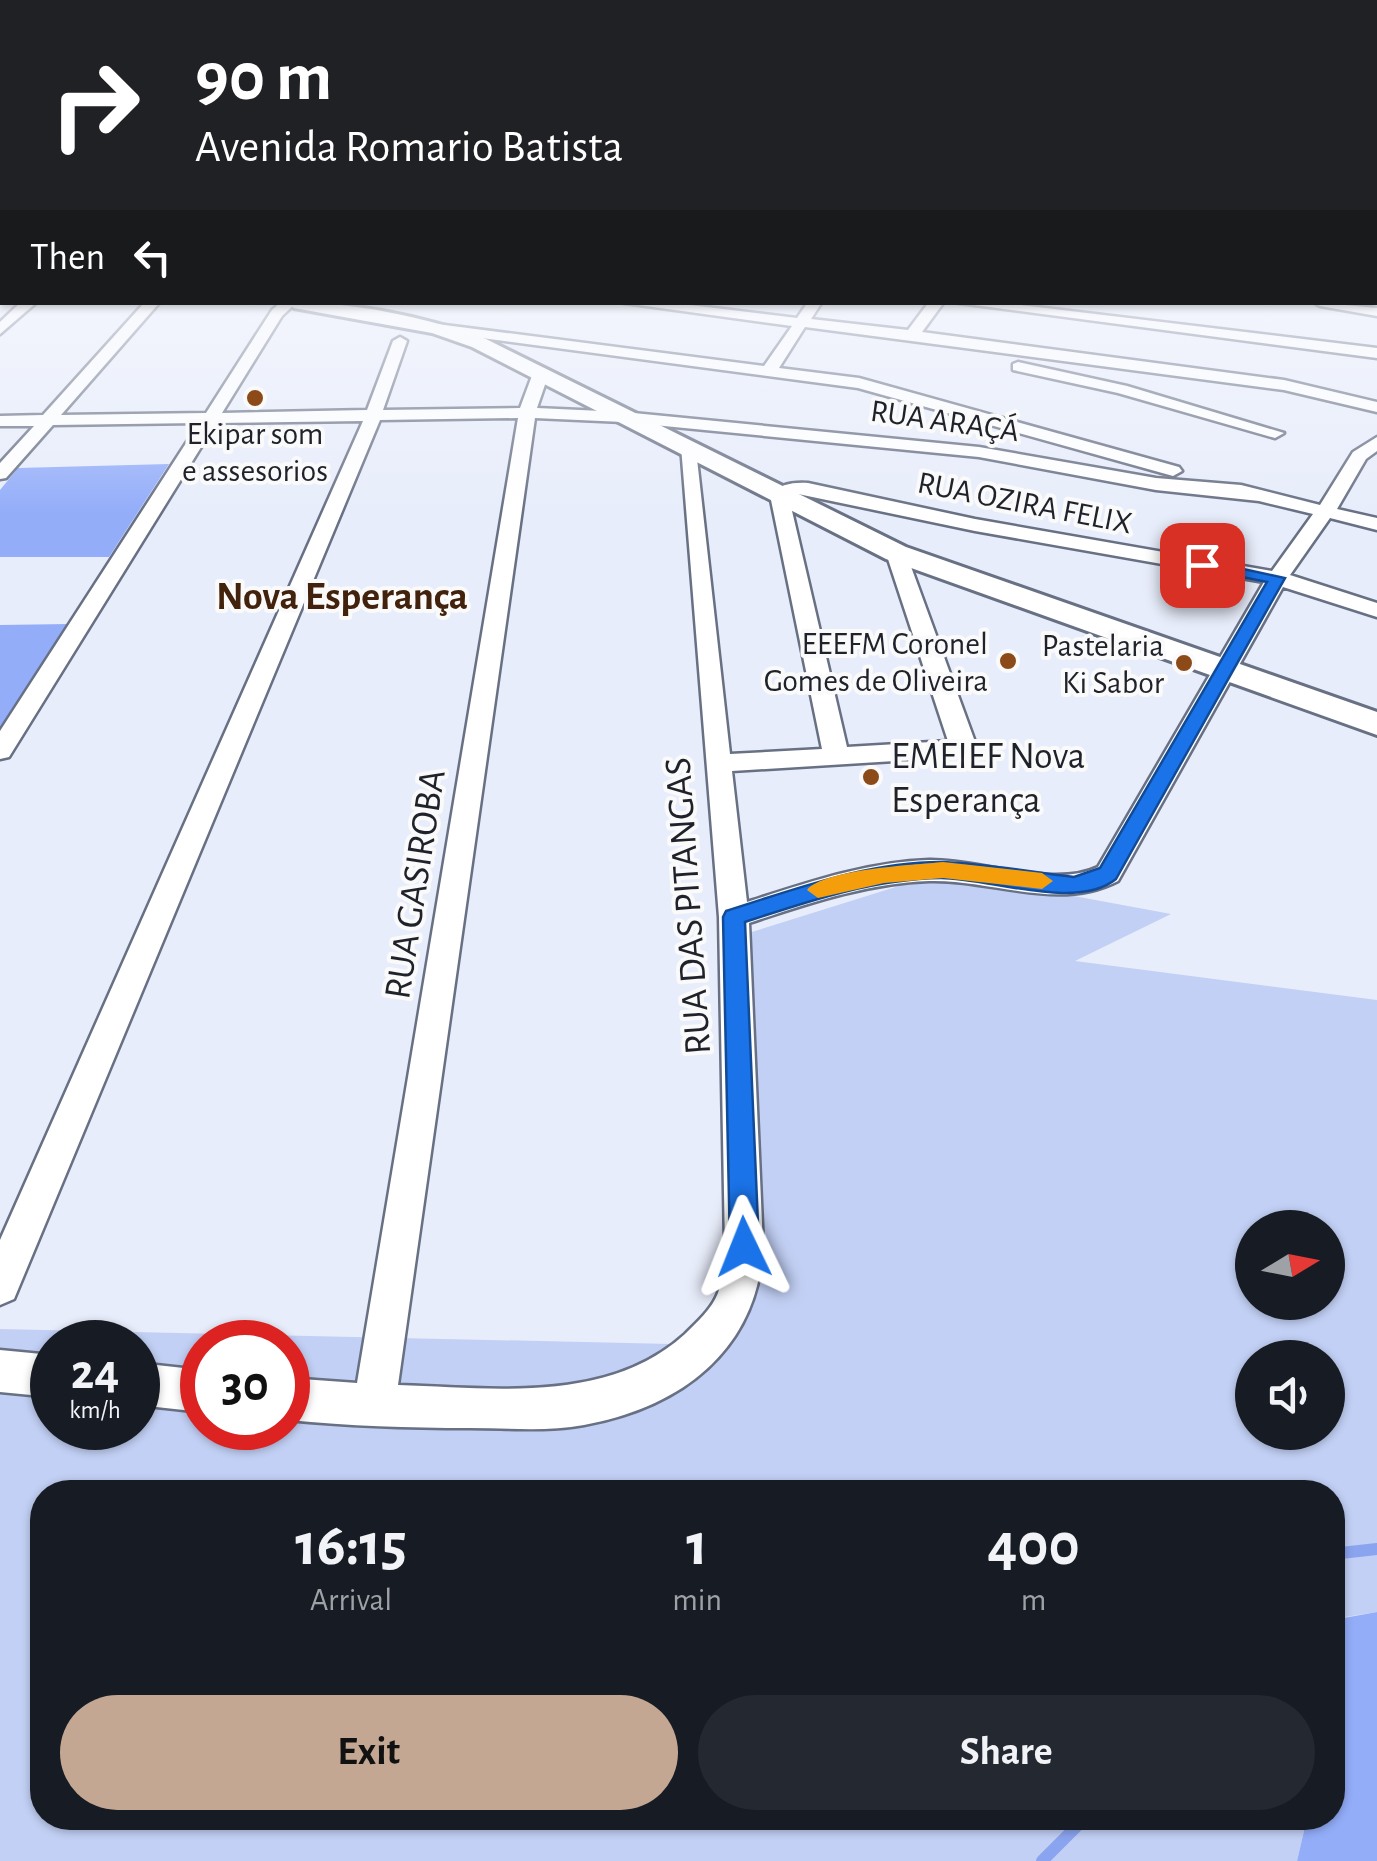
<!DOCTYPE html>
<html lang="en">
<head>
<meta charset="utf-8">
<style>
  body { margin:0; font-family:"Alegreya Sans",sans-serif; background:#242831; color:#f1f3f6; height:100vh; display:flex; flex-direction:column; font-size:38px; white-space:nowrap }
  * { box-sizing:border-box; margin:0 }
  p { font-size:32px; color:#9ea1a6 }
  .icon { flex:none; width:55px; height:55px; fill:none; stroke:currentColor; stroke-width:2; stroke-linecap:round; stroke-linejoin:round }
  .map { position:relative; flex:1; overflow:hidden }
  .details { position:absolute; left:30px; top:1480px; width:1315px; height:350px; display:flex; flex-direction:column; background:#171b24; border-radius:40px; box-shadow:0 2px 8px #0004 }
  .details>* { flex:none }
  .guide { position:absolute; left:0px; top:0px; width:1378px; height:305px; box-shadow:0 2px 8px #0004; background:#202124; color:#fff; overflow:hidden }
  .needle { width:65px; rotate:80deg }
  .controls { position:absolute; left:1235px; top:1210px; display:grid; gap:20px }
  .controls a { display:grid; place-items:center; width:110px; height:110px; border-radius:50%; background:#171b24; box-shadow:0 2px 8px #0004; font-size:50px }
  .speed { position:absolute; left:30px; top:1320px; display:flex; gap:20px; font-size:50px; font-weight:700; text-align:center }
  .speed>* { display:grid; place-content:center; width:130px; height:130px; border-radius:50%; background:#171b24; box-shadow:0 2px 8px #0004; line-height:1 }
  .speed small { font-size:25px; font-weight:400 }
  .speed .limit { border:15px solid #d22; background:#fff; color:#111 }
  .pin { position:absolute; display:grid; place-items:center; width:85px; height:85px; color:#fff; margin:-42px; border-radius:20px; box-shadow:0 5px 15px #0006 }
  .me { position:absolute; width:110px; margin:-55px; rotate:358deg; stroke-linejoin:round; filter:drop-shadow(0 0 8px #0008) }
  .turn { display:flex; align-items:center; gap:35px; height:210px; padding:0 30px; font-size:45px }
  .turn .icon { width:130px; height:130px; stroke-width:2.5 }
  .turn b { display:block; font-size:70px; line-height:85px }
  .then { display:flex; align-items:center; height:95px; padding:0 30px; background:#0003; gap:20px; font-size:38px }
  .eta { display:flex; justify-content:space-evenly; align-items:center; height:170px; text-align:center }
  .eta b { font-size:60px; font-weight:700; line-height:70px }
  .action { display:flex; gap:20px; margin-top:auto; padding:20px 30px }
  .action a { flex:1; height:115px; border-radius:60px; background:#c4a793; color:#111; font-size:40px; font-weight:700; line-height:115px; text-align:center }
  .action a+a { background:#242831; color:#f1f3f6 }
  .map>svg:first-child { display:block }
  .green { fill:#c2d0f5; fill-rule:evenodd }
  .forest { fill:#93adf9 }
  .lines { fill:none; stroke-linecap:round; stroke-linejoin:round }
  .stream { stroke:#8ba4ef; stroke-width:12 }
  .street-casing { stroke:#687084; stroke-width:5 }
  .secondary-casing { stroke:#687084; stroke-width:6 }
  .street { fill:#fff; fill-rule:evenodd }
  .secondary { fill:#fff; fill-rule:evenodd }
  .route { fill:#1a73e8; stroke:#114b97; stroke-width:2.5 }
  .slow { fill:#f59e0b }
  .poi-dot { fill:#8c4a19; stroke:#fafafa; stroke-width:4 }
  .labels { text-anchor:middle; stroke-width:8; stroke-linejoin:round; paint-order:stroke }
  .far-street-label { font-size:32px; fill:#1f222a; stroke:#fafafa }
  .far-poi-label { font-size:32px; fill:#1f222a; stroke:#fafafa; text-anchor:end }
  .poi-label { font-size:38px; fill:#1f222a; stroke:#fafafa; text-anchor:start }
  .street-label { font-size:38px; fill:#1f222a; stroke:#fafafa }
  .far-district-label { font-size:40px; font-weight:bold; fill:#42220c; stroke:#fafafa }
</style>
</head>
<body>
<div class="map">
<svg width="1377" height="1861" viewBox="0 0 1377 1861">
  <rect width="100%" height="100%" fill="#e8edfb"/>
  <path class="green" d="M934,875L998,882L1171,914L1075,961L1377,1000V1612L1339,1618L1333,1628L1332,1492H42V1818H1307L1297,1861H0V1329L671,1344L722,1309L738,1276L723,941ZM1252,1228H1328V1302H1252ZM52,1342H138V1428H52ZM202,1342H288V1428H202ZM1252,1358H1328V1432H1252Z"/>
  <g class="forest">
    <polygon points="169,464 109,557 0,557 0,490 18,468"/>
    <polygon points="69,624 0,730 0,625"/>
    <polygon points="1377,1612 1377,1861 1297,1861 1307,1818 1332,1818 1333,1628 1338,1619"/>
  </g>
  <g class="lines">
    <g class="stream">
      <polyline points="1332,1554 1377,1549"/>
      <polyline points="1042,1861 1085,1818"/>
    </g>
    <g class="street-casing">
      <g id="street">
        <rect x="1375" y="286" width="2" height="8"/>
        <polygon points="21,302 37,302 0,334 0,322"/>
        <path d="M145,302H160L61,415L206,413L272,310L281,302H297L282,316L222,413L367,410L393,341L400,337L407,341L383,410L520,408L533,373L541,368L549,373L537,408L623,412L979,447L1156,478L1241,485L1320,505L1353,452L1377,437V451L1366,459L1337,509L1377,518V530L1330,518L1290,575L1377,603V617L1283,587L1118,881C1058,912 992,879 929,881C867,883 807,904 749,923L763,1247C757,1350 682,1407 584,1425C547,1432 508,1428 470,1428C408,1428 350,1426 288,1420V1378L357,1383L518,418L380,420L14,1299L0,1305V1240L363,421L216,423L9,757L0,759V731L199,423L53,425L6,478L0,479V463L34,426H0V416L43,415ZM535,418L623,422L979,457L1156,490L1259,501L1313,514L1272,571L975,519L808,483C794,482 779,484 770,495L822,749L730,754L696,450L693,446H681L719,917L725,1247C724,1262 723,1278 718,1293C712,1309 697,1322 685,1334C608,1404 494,1388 398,1385ZM798,494L975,531L1264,582L1098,867C1053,889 979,859 929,860C866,862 806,883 747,902L732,771L960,757L973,749L974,739L906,553L896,547L886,553L948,741L847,747L789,498Z"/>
        <polygon points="617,302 665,302 797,318 808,302 822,302 811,319 908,330 929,302 944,302 922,332 1284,380 1377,402 1377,412 1284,390 805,327 779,368 859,378 1179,467 1182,471 1173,476 858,388 437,332 430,328 437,324 764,366 792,326"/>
        <polygon points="951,302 996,302 1377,348 1377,358"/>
        <polygon points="1313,302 1377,308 1377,316 1320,306"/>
        <polygon points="1018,362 1127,386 1284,433 1275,438 1118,393 1013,370 1013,364"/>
        <polygon points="0,1350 52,1355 52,1397 0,1392"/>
        <polygon points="138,1363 202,1370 202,1412 138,1405"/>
      </g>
    </g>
    <g class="secondary-casing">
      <path id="secondary" d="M285,302C353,302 422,316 486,339L906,547L1377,712V735L886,559L472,347L432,333L294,308Z"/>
    </g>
    <use href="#street" class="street"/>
    <use href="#secondary" class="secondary"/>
  </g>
  <linearGradient id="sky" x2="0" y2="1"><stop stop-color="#83aeeb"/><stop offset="0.49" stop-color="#f5f7fd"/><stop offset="1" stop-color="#f5f7fd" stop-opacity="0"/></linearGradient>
  <rect width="1377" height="514" fill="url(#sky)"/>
  <path class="route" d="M1202,560L1285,578L1116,879C1077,911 989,878 941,878C873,879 809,901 745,922L759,1247L755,1257L744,1261L734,1257L730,1247L723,917L726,911C796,889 869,861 944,862C987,864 1032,872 1074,877L1100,868L1267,582L1196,568V562Z"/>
  <path class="slow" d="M943,862L1042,873L1053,881L1042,889L943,878L884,883L818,898L807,890C824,869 914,865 943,862Z"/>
  <g class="poi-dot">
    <circle cx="255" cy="398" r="10"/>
    <circle cx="1008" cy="661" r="10"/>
    <circle cx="1184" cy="663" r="10"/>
    <circle cx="871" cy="777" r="10"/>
  </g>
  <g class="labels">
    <g class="far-street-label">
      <text transform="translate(945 420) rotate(8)" y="11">RUA ARAÇÁ</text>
      <text transform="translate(1025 502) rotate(11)" y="11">RUA OZIRA FELIX</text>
    </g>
    <g class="far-poi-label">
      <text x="255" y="444" text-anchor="middle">Ekipar som<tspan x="255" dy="37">e assesorios</tspan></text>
      <text x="988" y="654">EEEFM Coronel<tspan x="988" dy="37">Gomes de Oliveira</tspan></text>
      <text x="1164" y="656">Pastelaria<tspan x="1164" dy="37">Ki Sabor</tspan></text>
    </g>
    <g class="poi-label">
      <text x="891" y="768">EMEIEF Nova<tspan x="891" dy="44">Esperança</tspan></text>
    </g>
    <g class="street-label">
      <text transform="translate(414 884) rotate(-81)" y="13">RUA GASIROBA</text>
      <text transform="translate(687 906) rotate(-94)" y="13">RUA DAS PITANGAS</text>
    </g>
    <g class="far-district-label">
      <text x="342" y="609">Nova Esperança</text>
    </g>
  </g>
</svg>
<div class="controls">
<a><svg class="needle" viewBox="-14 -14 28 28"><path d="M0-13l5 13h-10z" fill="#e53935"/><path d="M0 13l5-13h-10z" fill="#9ea1a6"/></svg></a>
<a><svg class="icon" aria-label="sound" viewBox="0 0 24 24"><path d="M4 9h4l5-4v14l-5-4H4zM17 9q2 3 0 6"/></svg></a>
</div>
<div class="speed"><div>24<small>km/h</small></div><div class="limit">30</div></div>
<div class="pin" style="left:1202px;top:565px;background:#d93025"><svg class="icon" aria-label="arrive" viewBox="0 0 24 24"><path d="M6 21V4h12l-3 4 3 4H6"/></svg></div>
<svg class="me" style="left:744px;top:1247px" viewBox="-20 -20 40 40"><path d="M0-17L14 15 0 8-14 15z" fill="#1a73e8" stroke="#fff" stroke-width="4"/></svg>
<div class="guide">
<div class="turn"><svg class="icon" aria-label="right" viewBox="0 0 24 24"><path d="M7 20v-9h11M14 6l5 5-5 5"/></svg><div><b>90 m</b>Avenida Romario Batista</div></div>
<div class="then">Then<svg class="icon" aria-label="left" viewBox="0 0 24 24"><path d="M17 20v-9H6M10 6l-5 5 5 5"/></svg></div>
</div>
<section class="details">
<div class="eta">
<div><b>16:15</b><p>Arrival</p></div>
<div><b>1</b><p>min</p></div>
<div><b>400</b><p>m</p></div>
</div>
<div class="action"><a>Exit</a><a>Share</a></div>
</section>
</div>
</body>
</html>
